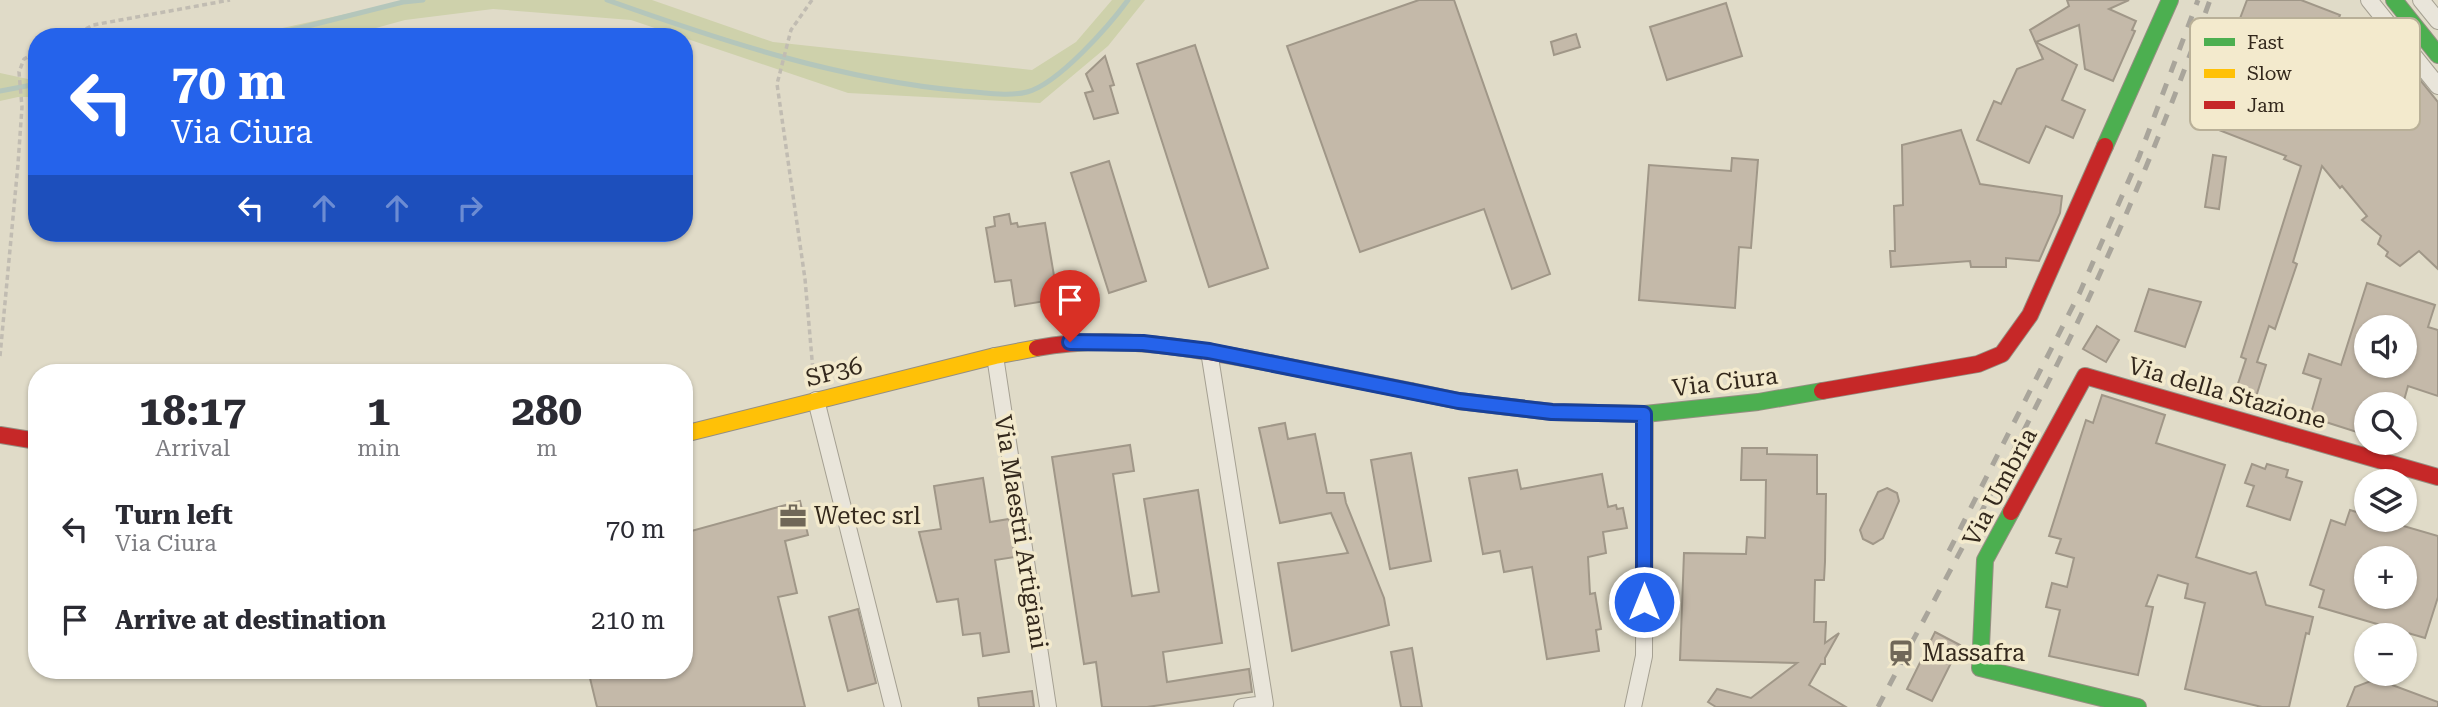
<!DOCTYPE html>
<html lang="en">
<head>
<meta charset="utf-8">
<style>
  body { margin:0; font-family:"Roboto Serif",serif; background:#f7f7f7; color:#2b2b33; height:100vh; display:flex; flex-direction:column; font-size:26px; white-space:nowrap }
  * { box-sizing:border-box; margin:0 }
  p { font-size:23px; color:#7c7c81 }
  .icon { flex:none; width:38px; height:38px; fill:none; stroke:currentColor; stroke-width:2; stroke-linecap:round; stroke-linejoin:round }
  .map { position:relative; flex:1; overflow:hidden }
  .details { position:absolute; left:28px; top:364px; width:665px; height:315px; display:flex; flex-direction:column; background:#fff; border-radius:28px; box-shadow:0 2px 5px #0004 }
  .details>* { flex:none }
  .banner { position:absolute; left:28px; top:28px; width:665px; height:214px; border-radius:28px; box-shadow:0 2px 5px #0004; background:#2563eb; color:#fff; overflow:hidden }
  .tools { position:absolute; left:2354px; top:315px; display:grid; gap:14px }
  .tools a { display:grid; place-items:center; width:63px; height:63px; border-radius:50%; background:#fff; box-shadow:0 2px 5px #0004; font-size:35px }
  .pin { position:absolute; display:grid; place-items:center; width:60px; height:60px; color:#fff; margin:-72px -30px; border-radius:50% 50% 50% 0; rotate:-45deg; box-shadow:0 0 7px #0007 }
  .pin .icon { rotate:45deg }
  .me { position:absolute; width:77px; margin:-38px; rotate:0deg; stroke-linejoin:round; filter:drop-shadow(0 0 5px #0008) }
  .turn { display:flex; align-items:center; gap:24px; height:147px; padding:0 28px; font-size:32px }
  .turn .icon { width:91px; height:91px; stroke-width:2.5 }
  .turn b { display:block; font-size:49px; line-height:60px }
  .lanes { display:flex; align-items:center; height:66px; padding:0 28px; background:#0003; justify-content:center; gap:35px; direction:ltr }
  .lanes .off { opacity:.35 }
  .eta { display:flex; justify-content:space-evenly; align-items:center; height:119px; text-align:center }
  .eta b { font-size:42px; font-weight:700; line-height:49px }
  ul { padding:0; list-style:none }
  li { display:flex; align-items:center; gap:21px; height:91px; padding:0 28px }
  li div { flex:1 }
  li b { display:block; font-size:26px }
  li em { font-style:normal }
  .map>svg:first-child { display:block }
  .green { fill:#ced1ab }
  .lines { fill:none; stroke-linecap:round; stroke-linejoin:round }
  .stream { stroke:#b4c6bb; stroke-width:5 }
  .building { fill:#c4b9a9; stroke:#a09788; stroke-width:2; fill-rule:evenodd }
  .street-casing { stroke:#a5a092; stroke-width:18 }
  .fast-casing { stroke:#958f82; stroke-width:18 }
  .slow-casing { stroke:#958f82; stroke-width:18 }
  .jam-casing { stroke:#958f82; stroke-width:18 }
  .path { stroke:#c1bcb2; stroke-width:3.5; stroke-dasharray:5 3.5; stroke-linecap:butt }
  .street { stroke:#e9e5da; stroke-width:16 }
  .fast { stroke:#4caf50; stroke-width:16 }
  .slow { stroke:#ffc107; stroke-width:16 }
  .jam { stroke:#c62828; stroke-width:16 }
  .rail { stroke:#a9a59b; stroke-width:5; stroke-dasharray:12 12; stroke-linecap:butt }
  .route-casing { stroke:#184099; stroke-width:18 }
  .route { stroke:#2563eb; stroke-width:12 }
  .labels { text-anchor:middle; stroke-width:7; stroke-linejoin:round; paint-order:stroke }
  .street-label { font-size:24px; fill:#33281c; stroke:#f3eacd }
  .poi-label { font-size:24px; fill:#33281c; stroke:#f3eacd; text-anchor:start }
  .key { fill:#f3eacd; stroke:#b9b098; stroke-width:2 }
  .key-label { font-size:19px; fill:#33281c }
</style>
</head>
<body>
<div class="map">
<svg width="2438" height="707" viewBox="0 0 2438 707">
  <rect width="100%" height="100%" fill="#e0dbc8"/>
  <g class="green">
    <polygon points="410,0 652,0 773,42 1032,70 1076,42 1112,0 1145,0 1108,46 1040,103 848,93 631,20 493,9 405,20 343,37 242,37"/>
    <polygon points="0,73 37,81 37,97 18,97 0,101"/>
  </g>
  <g class="lines">
    <g class="stream">
      <path d="M607,0C722,41 840,80 963,91C983,92 1007,97 1027,92C1058,84 1109,26 1128,0"/>
      <polyline points="264,37 403,2 423,0"/>
      <polyline points="0,91 37,84"/>
    </g>
  </g>
  <g class="building">
    <polygon points="1419,0 1454,0 1550,274 1512,289 1484,209 1360,252 1287,46"/>
    <polygon points="2067,0 2129,0 2109,9 2136,21 2132,30 2135,31 2113,81 2085,69 2079,25 2036,42 2077,65 2062,100 2085,110 2073,138 2046,126 2029,163 1977,140 1994,101 2001,104 2017,69 2043,59 2030,30 2069,6"/>
    <polygon points="2247,0 2301,0 2340,15 2314,81 2331,103 2351,88 2359,98 2390,74 2366,40 2379,29 2438,102 2438,269 2419,251 2400,266 2386,256 2388,252 2378,244 2381,236 2362,220 2367,216 2342,186 2340,188 2322,166 2293,262 2297,264 2275,329 2269,326 2257,362 2266,365 2255,400 2235,393 2246,359 2241,357 2301,166 2284,159 2286,156 2211,127 2236,63 2225,58"/>
    <polygon points="1726,3 1742,56 1667,80 1650,27"/>
    <polygon points="1576,34 1580,47 1554,55 1551,42"/>
    <polygon points="1195,45 1268,268 1209,287 1137,64"/>
    <polygon points="1105,56 1114,85 1110,86 1118,113 1094,119 1085,93 1093,91 1086,74"/>
    <polygon points="1961,130 1980,184 2062,196 2060,213 2039,261 2006,258 2006,267 1971,267 1970,261 1891,267 1890,251 1895,251 1894,206 1903,205 1902,145"/>
    <polygon points="2213,155 2226,157 2219,209 2205,207"/>
    <polygon points="1732,158 1758,160 1751,248 1739,247 1735,308 1639,300 1649,165 1731,171"/>
    <polygon points="1109,161 1146,281 1109,293 1071,173"/>
    <polygon points="1009,214 1011,224 1017,223 1018,227 1045,223 1058,299 1015,306 1011,280 995,282 986,228 995,226 994,217"/>
    <path d="M2367,283L2435,305L2428,327L2438,330V396L2408,386L2403,404H2366V415L2360,433L2310,417L2321,379L2303,373L2309,354L2341,365ZM2366,327H2404V366H2366Z"/>
    <polygon points="2149,289 2201,302 2185,347 2135,331"/>
    <polygon points="2097,326 2119,340 2106,362 2083,349"/>
    <polygon points="2102,395 2165,415 2156,443 2225,465 2196,557 2250,574 2256,572 2266,605 2313,617 2309,634 2306,633 2289,707 2262,707 2185,689 2205,603 2185,598 2188,584 2158,575 2146,606 2153,607 2138,675 2049,656 2060,610 2046,607 2052,583 2067,587 2074,558 2056,553 2061,539 2049,536 2086,420 2093,423"/>
    <polygon points="1285,423 1288,439 1315,434 1327,493 1344,493 1346,503 1384,598 1389,625 1292,651 1278,563 1348,553 1331,513 1280,523 1259,428"/>
    <polygon points="1130,445 1134,471 1113,474 1132,596 1159,592 1144,499 1198,490 1222,643 1163,652 1167,682 1249,669 1252,692 1147,707 1102,707 1096,662 1084,664 1052,457"/>
    <polygon points="1742,448 1767,448 1767,454 1817,455 1817,494 1826,494 1825,562 1824,580 1815,580 1814,622 1826,622 1825,643 1839,633 1825,658 1825,664 1821,664 1809,685 1846,707 1716,707 1708,702 1717,689 1751,698 1797,663 1680,660 1684,553 1746,554 1747,537 1765,538 1766,480 1741,480"/>
    <polygon points="1411,453 1431,561 1390,569 1371,460"/>
    <polygon points="2252,464 2265,469 2267,464 2288,470 2286,477 2302,482 2290,520 2247,506 2254,486 2245,483"/>
    <polygon points="1517,470 1521,489 1602,474 1608,507 1616,505 1617,509 1623,508 1627,528 1603,532 1606,553 1588,557 1590,594 1595,593 1601,629 1596,630 1599,651 1547,659 1532,567 1504,572 1500,551 1483,554 1469,478"/>
    <polygon points="983,478 990,522 1009,519 1015,557 995,560 1009,652 983,656 980,633 963,635 958,599 937,602 919,532 941,529 934,486"/>
    <polygon points="1887,488 1897,493 1899,501 1883,538 1873,544 1863,539 1860,530 1878,492"/>
    <polygon points="800,501 808,535 785,541 797,593 778,597 805,707 597,707 588,670 684,670 684,533"/>
    <path d="M2350,510L2366,515V520H2383L2438,536V597L2425,638L2319,607L2324,590L2310,585L2331,520L2345,525ZM2366,558H2404V597H2366Z"/>
    <polygon points="858,609 876,683 848,691 829,617"/>
    <polygon points="1935,632 1960,645 1932,701 1907,689"/>
    <polygon points="1412,648 1422,707 1401,707 1391,652"/>
    <polygon points="2376,679 2438,702 2438,707 2347,707 2355,687"/>
    <polygon points="1032,691 1034,707 979,707 978,698"/>
  </g>
  <g class="lines">
    <g class="street-casing">
      <g id="street">
        <polyline points="2369,0 2438,86"/>
        <polyline points="2421,0 2438,21"/>
        <polyline points="1209,351 1265,704 1242,707"/>
        <polyline points="995,356 1048,707"/>
        <polyline points="816,400 893,707"/>
        <polyline points="1633,707 1644,656 1645,414"/>
      </g>
    </g>
    <g class="fast-casing">
      <g id="fast">
        <polyline points="2394,0 2438,55"/>
        <polyline points="2105,146 2170,0"/>
        <polyline points="1411,391 1459,401 1552,412 1645,414 1758,402 1822,391"/>
        <polyline points="2011,512 1985,560 1980,668 2138,707"/>
      </g>
    </g>
    <g class="slow-casing">
      <polyline id="slow" points="684,434 995,356 1037,348"/>
    </g>
    <g class="jam-casing">
      <g id="jam">
        <path d="M1037,348C1117,333 1197,349 1275,364C1320,373 1365,382 1411,391"/>
        <polyline points="1822,391 1978,364 2002,354 2030,315 2105,146"/>
        <polyline points="0,435 37,441"/>
        <polyline points="2011,512 2085,376 2438,477"/>
      </g>
    </g>
    <g class="path">
      <polyline points="812,0 791,30 777,84 805,279 814,382"/>
      <polyline points="71,37 93,25 230,0"/>
      <polyline points="0,356 18,164 22,107 19,72 24,59 37,52"/>
    </g>
    <use href="#street" class="street"/>
    <use href="#fast" class="fast"/>
    <use href="#slow" class="slow"/>
    <use href="#jam" class="jam"/>
    <g class="rail">
      <polyline points="1949,551 2080,292 2139,157 2198,0"/>
      <path d="M1878,707C1946,576 2018,448 2081,315C2129,212 2172,107 2210,0"/>
    </g>
  </g>
  <g class="lines">
    <g class="route-casing">
      <polyline id="route" points="1070,342 1143,343 1209,351 1459,401 1552,412 1644,414 1644,602"/>
    </g>
    <use href="#route" class="route"/>
  </g>
  <defs>
    <g id="office-bare" transform="scale(2.1)"><path d="M-6-3h4V-5.5h4V-3h4V5H-6ZM-1-4.5V-3h2v-1.5ZM-6 0V1H6V0Z" fill="#706758" stroke="#f3eacd" stroke-width="2.5" paint-order="stroke"/></g>
    <g id="station-bare" transform="scale(2.1)"><path d="M-3-6H3Q5-6 5-4V2Q5 4 3 4L4.5 6H3L1.5 4h-3L-3 6H-4.5L-3 4Q-5 4-5 2V-4Q-5-6-3-6ZM-3.5-4v3h7v-3ZM-3.5 1v1.5H-2V1ZM2 1v1.5H3.5V1Z" fill="#706758" stroke="#f3eacd" stroke-width="2.5" paint-order="stroke"/></g>
  </defs>
  <g fill-rule="evenodd">
    <use href="#office-bare" x="793" y="516"/>
    <use href="#station-bare" x="1901" y="653"/>
  </g>
  <g class="labels">
    <g class="street-label">
      <text transform="translate(834 372) rotate(-14)" y="8">SP36</text>
      <text transform="translate(1725 382) rotate(-7)" y="8">Via Ciura</text>
      <text transform="translate(2227 393) rotate(16)" y="8">Via della Stazione</text>
      <text transform="translate(2000 487) rotate(-62)" y="8">Via Umbria</text>
      <text transform="translate(1021 532) rotate(81)" y="8">Via Maestri Artigiani</text>
    </g>
    <g class="poi-label">
      <text x="814" y="524">Wetec srl</text>
      <text x="1922" y="661">Massafra</text>
    </g>
  </g>
  <rect x="2190" y="18" width="230" height="112" rx="10" class="key"/>
  <rect x="2204" y="38" width="31" height="8" fill="#4caf50"/>
  <rect x="2204" y="69" width="31" height="9" fill="#ffc107"/>
  <rect x="2204" y="101" width="31" height="8" fill="#c62828"/>
  <g class="key-label">
    <text x="2247" y="49">Fast</text>
    <text x="2247" y="80">Slow</text>
    <text x="2247" y="112">Jam</text>
  </g>
</svg>
<div class="tools">
<a><svg class="icon" aria-label="sound" viewBox="0 0 24 24"><path d="M4 9h4l5-4v14l-5-4H4zM17 9q2 3 0 6"/></svg></a>
<a><svg class="icon" aria-label="search" viewBox="0 0 24 24"><circle cx="10" cy="10" r="6"/><path d="M15 15l6 6"/></svg></a>
<a><svg class="icon" aria-label="layers" viewBox="0 0 24 24"><path d="M12 4l9 5-9 5-9-5zM3 14l9 5 9-5"/></svg></a>
<a>+</a>
<a>−</a>
</div>
<div class="pin" style="left:1070px;top:342px;background:#d93025"><svg class="icon" aria-label="arrive" viewBox="0 0 24 24"><path d="M6 21V4h12l-3 4 3 4H6"/></svg></div>
<svg class="me" style="left:1644px;top:602px" viewBox="-20 -20 40 40"><circle r="17" fill="#2563eb" stroke="#fff" stroke-width="3"/><path d="M0-11L8 9 0 5-8 9z" fill="#fff"/></svg>
<div class="banner">
<div class="turn"><svg class="icon" aria-label="left" viewBox="0 0 24 24"><path d="M17 20v-9H6M10 6l-5 5 5 5"/></svg><div><b>70 m</b>Via Ciura</div></div>
<div class="lanes"><svg class="icon" aria-label="left" viewBox="0 0 24 24"><path d="M17 20v-9H6M10 6l-5 5 5 5"/></svg><svg class="icon off" aria-label="ahead" viewBox="0 0 24 24"><path d="M12 20V5M6 11l6-6 6 6"/></svg><svg class="icon off" aria-label="ahead" viewBox="0 0 24 24"><path d="M12 20V5M6 11l6-6 6 6"/></svg><svg class="icon off" aria-label="right" viewBox="0 0 24 24"><path d="M7 20v-9h11M14 6l5 5-5 5"/></svg></div>
</div>
<section class="details">
<div class="eta">
<div><b>18:17</b><p>Arrival</p></div>
<div><b>1</b><p>min</p></div>
<div><b>280</b><p>m</p></div>
</div>
<ul>
<li><svg class="icon" aria-label="left" viewBox="0 0 24 24"><path d="M17 20v-9H6M10 6l-5 5 5 5"/></svg><div><b>Turn left</b><p>Via Ciura</p></div><em>70 m</em></li>
<li><svg class="icon" aria-label="arrive" viewBox="0 0 24 24"><path d="M6 21V4h12l-3 4 3 4H6"/></svg><div><b>Arrive at destination</b></div><em>210 m</em></li>
</ul>
</section>
</div>
</body>
</html>
